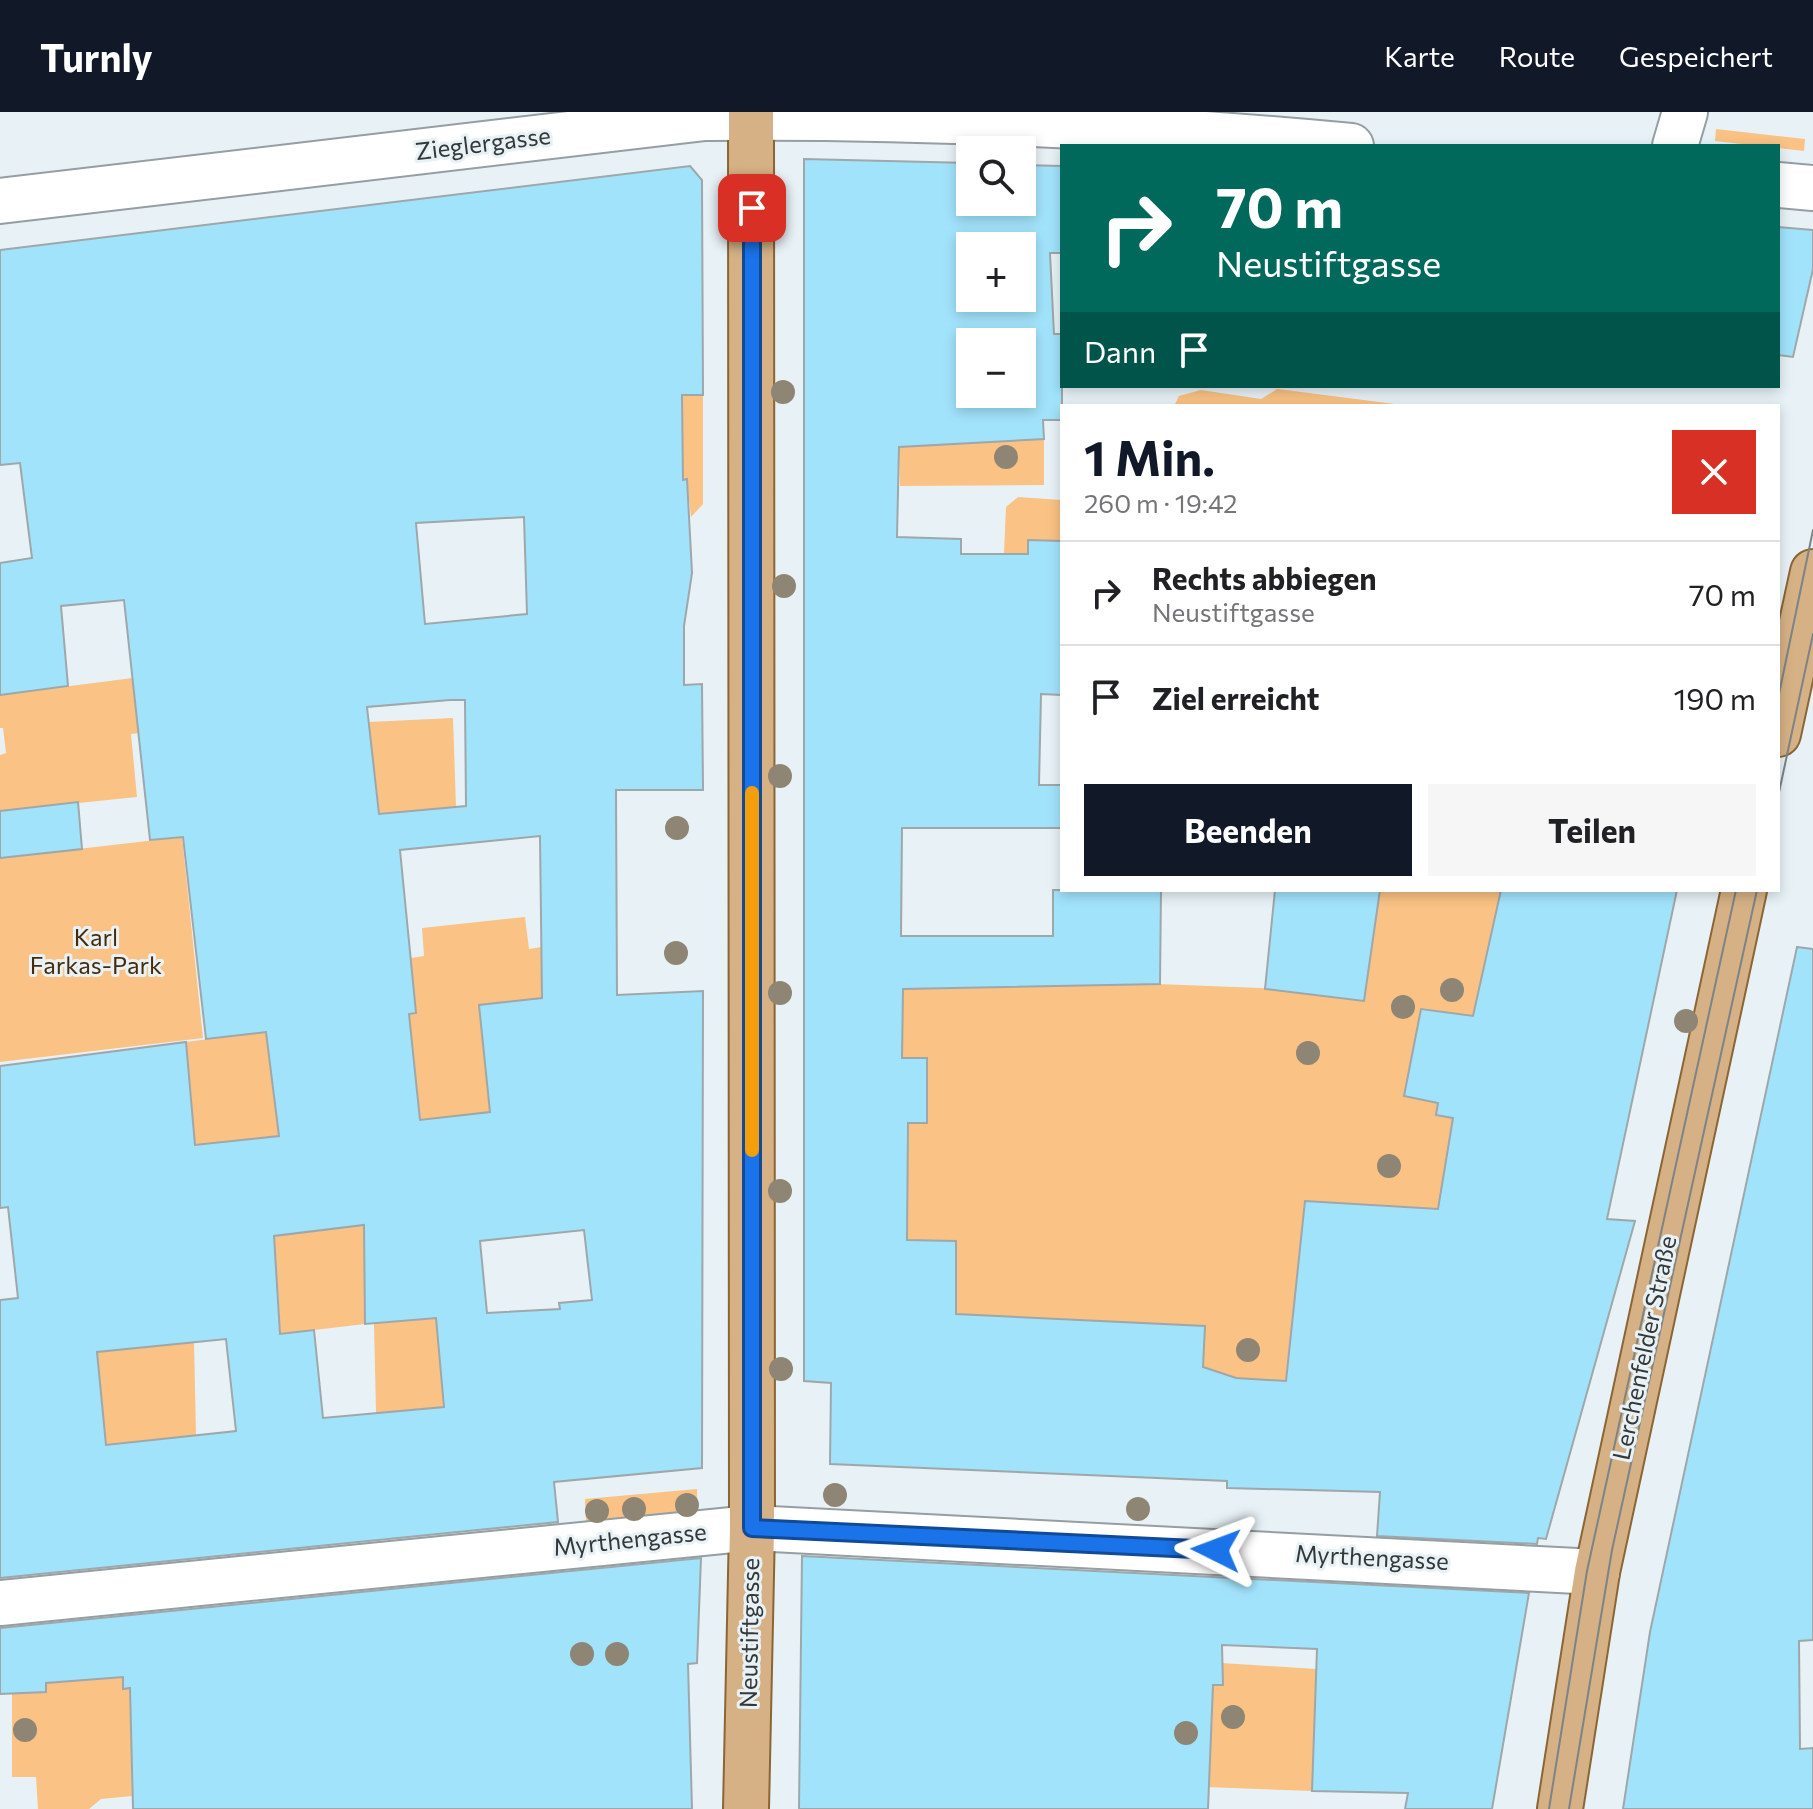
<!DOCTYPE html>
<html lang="de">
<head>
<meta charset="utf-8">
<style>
  body { margin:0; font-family:Commissioner,sans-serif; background:#f6f6f6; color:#202124; height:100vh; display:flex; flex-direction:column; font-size:30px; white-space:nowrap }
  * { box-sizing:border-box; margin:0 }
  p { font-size:26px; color:#757577 }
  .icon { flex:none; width:44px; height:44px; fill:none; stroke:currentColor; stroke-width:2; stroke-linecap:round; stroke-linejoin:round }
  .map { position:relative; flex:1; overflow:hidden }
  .side { position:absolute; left:1060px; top:292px; width:720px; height:488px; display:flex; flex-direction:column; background:#fff; border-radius:0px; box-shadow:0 4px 12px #0003 }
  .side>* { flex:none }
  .hud { position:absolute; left:1060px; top:32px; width:720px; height:244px; border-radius:0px; box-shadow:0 4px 12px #0003; background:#00695c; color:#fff; overflow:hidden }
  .fabs { position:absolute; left:956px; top:24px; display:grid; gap:16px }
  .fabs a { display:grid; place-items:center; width:80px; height:80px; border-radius:0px; background:#fff; box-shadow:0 4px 12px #0003; font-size:40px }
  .pin { position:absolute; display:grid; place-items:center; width:68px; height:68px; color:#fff; margin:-34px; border-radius:16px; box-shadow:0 4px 12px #0006 }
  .me { position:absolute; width:88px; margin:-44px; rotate:273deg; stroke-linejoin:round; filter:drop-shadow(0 0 6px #0008) }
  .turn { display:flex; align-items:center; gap:28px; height:168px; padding:0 24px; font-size:36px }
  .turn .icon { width:104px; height:104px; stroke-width:2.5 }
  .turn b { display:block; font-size:56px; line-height:68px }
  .then { display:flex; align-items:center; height:76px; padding:0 24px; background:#0003; gap:16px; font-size:30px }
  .round { display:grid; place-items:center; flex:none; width:84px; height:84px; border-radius:0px; background:#f6f6f6 }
  .summary { display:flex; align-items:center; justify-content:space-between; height:136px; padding:0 24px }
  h1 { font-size:48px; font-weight:700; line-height:60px; color:#111827 }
  .action { display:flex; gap:16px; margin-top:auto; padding:16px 24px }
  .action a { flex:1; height:92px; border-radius:0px; background:#111827; color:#fff; font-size:32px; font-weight:700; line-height:92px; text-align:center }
  .action a+a { background:#f6f6f6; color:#202124 }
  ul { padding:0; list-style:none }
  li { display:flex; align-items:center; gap:24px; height:104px; padding:0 24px; border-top:2px solid #e0e0e0 }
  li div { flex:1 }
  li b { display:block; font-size:30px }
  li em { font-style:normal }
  header { display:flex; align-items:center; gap:48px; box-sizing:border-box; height:112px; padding:0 40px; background:#111827; color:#fff }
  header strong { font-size:38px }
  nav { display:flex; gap:44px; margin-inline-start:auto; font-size:28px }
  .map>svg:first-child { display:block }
  .green { fill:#fac284 }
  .building { fill:#a2e3fc; stroke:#9ea7aa; stroke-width:2; fill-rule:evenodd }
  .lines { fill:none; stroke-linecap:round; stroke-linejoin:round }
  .minor-casing { stroke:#959ea2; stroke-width:48 }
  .major-casing { stroke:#8a6535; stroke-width:48 }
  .minor { stroke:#fff; stroke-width:44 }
  .major { stroke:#d5b185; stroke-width:44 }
  .tram { stroke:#7d8486; stroke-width:2 }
  .tree { fill:#8f8574 }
  .route-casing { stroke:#114b97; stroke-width:20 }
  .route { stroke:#1a73e8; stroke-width:14 }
  .slow { stroke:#f59e0b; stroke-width:14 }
  .labels { text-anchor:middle; stroke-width:6; stroke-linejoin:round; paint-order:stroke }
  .street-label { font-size:24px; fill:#343839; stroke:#e8f2f6 }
  .park-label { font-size:24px; fill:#462b09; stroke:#e8f2f6 }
</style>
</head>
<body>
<header>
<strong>Turnly</strong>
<nav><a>Karte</a><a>Route</a><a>Gespeichert</a></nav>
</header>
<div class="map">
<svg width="1813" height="1697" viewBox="0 0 1813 1697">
  <rect width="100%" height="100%" fill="#e8f2f6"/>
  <g class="green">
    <polygon points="1716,17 1805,27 1804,39 1715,29"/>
    <polygon points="1277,277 1278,277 1410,294 1174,294 1179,284 1201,278 1261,287"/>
    <polygon points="682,283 703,283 703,392 691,405 687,368 683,368"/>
    <polygon points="1044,327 1044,373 900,374 899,335"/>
    <polygon points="1018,385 1062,388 1062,429 1028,428 1028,442 1004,442 1006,395"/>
    <polygon points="164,562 170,617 131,622 137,685 0,699 0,643 6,641 3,616 0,616 0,583"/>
    <polygon points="453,606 456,695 379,702 369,610"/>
    <polygon points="182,725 203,926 0,950 0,746"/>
    <polygon points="1380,778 1501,778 1550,874 1405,984 1438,991 1436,1003 1453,1006 1438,1097 1294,1271 1203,1263 1205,1215 956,1202 890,1128 908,1011 927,1010 927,947 902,946 903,877 1157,872 1261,876 1363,889"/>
    <polygon points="525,805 529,837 541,835 542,886 479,894 490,1000 446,1005 448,1045 420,1008 409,902 416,901 411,846 424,844 422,816"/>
    <polygon points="270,919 279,1024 195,1033 186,930"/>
    <polygon points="364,1113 365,1212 280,1222 278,1176 252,1178 232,1128"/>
    <polygon points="436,1206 444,1295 376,1301 374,1211"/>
    <polygon points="194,1230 196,1323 106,1336 97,1240"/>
    <polygon points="697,1377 697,1402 586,1411 585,1387"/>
    <polygon points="1222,1551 1316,1557 1312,1679 1206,1675 1175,1612 1212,1615 1213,1573"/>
    <polygon points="44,1554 123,1565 123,1576 130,1576 132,1684 101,1687 89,1697 38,1697 36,1665 12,1665 12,1581 46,1580"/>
  </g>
  <g class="building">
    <path d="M804,47L970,51V90H1022V53L1062,54V141H1050L1054,222H1062V308H1043L1044,327L899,335L897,425L961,427V442H1028V428L1062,429V583L1041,582L1039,673H1062V716H902L901,824H1053V778H1161L1160,872L903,877L902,946H927V1011H908L907,1128L956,1129V1202L1205,1214L1203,1255L1236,1266L1286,1269L1305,1089L1438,1097L1453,1006L1436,1003L1438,991L1404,984L1421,897L1473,904L1501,778H1677L1607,1107L1635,1109L1546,1427L1538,1426L1537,1432L1377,1424L1380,1380L1227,1376V1369L830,1352L831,1271L804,1269ZM970,134H1022V186H970ZM970,230H1022V282H970Z"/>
    <path d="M690,54L702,68L703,283H682L683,368L687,367L692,461L684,514V573L702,572L703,678H616L617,883L703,879L702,1356L554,1370L558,1410L0,1466V1188L18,1186L8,1095L0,1096V954L186,930L195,1033L279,1024L266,920L206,927L183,725L150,728L124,488L61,494L68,574L0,583V451L32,446L20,351L0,353V138ZM524,405L527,502L425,512L416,411ZM450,588H465L466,694L379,702L367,595ZM540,724L542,886L479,893L490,1000L420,1008L409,902L416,901L400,738ZM364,1113L365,1212L436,1206L444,1295L323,1306L314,1218L280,1222L274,1124ZM584,1118L592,1188L559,1191L560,1197L487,1201L480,1129ZM226,1227L236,1319L106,1333L97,1240Z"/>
    <polygon points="1778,115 1813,118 1813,157 1793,245 1778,243"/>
    <polygon points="78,690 82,737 0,746 0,699"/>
    <polygon points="1275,778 1380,778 1364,889 1265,877"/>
    <polygon points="1797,835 1813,837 1813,1528 1799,1529 1800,1637 1813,1636 1813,1697 1623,1697 1650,1520"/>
    <polygon points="802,1444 1529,1481 1492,1697 1405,1697 1408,1681 1312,1679 1317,1537 1222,1533 1223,1573 1213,1573 1208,1697 799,1697"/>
    <polygon points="701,1446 697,1551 688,1552 692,1697 133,1697 130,1576 123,1577 123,1565 46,1571 46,1580 0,1582 0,1516"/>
  </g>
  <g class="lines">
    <g class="minor-casing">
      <g id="minor">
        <polyline points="1675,34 1685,0"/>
        <polyline points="1778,73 1813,76"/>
        <path d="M0,89L705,6C921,4 1136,14 1351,34"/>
        <polyline points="0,1491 752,1416 1597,1460"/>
      </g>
    </g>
    <g class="major-casing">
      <g id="major">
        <polyline points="1778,622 1813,460"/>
        <polyline points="746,1697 752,1416 751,0"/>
        <polyline points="1560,1697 1597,1460 1744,778"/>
      </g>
    </g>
    <use href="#minor" class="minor"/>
    <use href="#major" class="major"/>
    <g class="tram">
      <polyline points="1778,587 1813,418"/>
      <polyline points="1778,685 1813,522"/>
      <polyline points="1549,1697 1587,1459 1736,778"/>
      <polyline points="1569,1697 1612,1438 1757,778"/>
    </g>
  </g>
  <g class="tree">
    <circle cx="783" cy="280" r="12"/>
    <circle cx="1006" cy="345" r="12"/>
    <circle cx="784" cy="474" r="12"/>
    <circle cx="780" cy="664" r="12"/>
    <circle cx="677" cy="716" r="12"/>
    <circle cx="676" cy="841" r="12"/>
    <circle cx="1452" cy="878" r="12"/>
    <circle cx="780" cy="881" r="12"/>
    <circle cx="1403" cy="895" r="12"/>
    <circle cx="1686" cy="909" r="12"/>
    <circle cx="1308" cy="941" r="12"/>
    <circle cx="1389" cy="1054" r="12"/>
    <circle cx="780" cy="1079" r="12"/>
    <circle cx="1248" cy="1238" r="12"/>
    <circle cx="781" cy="1257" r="12"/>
    <circle cx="835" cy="1383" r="12"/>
    <circle cx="687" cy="1393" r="12"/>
    <circle cx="634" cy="1397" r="12"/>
    <circle cx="1138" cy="1397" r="12"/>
    <circle cx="597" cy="1399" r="12"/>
    <circle cx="582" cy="1542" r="12"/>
    <circle cx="617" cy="1542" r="12"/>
    <circle cx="1233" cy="1605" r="12"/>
    <circle cx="25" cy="1618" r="12"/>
    <circle cx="1186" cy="1621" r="12"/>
  </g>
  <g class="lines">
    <g class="route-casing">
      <polyline id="route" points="752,96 752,1416 1216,1438"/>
    </g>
    <use href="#route" class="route"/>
    <polyline class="slow" points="752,681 752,1038"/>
  </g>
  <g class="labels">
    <g class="street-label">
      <text transform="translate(483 32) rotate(-7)" y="8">Zieglergasse</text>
      <text transform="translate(1645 1236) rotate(-78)" y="8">Lerchenfelder Straße</text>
      <text transform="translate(630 1428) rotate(-6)" y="8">Myrthengasse</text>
      <text transform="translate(1372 1446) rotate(3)" y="8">Myrthengasse</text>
      <text transform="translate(750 1521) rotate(-89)" y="8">Neustiftgasse</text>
    </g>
    <g class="park-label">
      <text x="96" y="834">Karl<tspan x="96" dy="28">Farkas-Park</tspan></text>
    </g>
  </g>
</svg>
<div class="fabs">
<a><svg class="icon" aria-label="search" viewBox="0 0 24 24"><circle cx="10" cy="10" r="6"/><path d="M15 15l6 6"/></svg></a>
<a>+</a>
<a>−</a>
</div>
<div class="pin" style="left:752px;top:96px;background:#d93025"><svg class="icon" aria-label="arrive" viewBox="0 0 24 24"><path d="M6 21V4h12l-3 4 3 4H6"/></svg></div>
<svg class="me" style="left:1216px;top:1438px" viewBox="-20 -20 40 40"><path d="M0-17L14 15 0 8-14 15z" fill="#1a73e8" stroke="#fff" stroke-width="4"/></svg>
<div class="hud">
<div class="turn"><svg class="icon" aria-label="right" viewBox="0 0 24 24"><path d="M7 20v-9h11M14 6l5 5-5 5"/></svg><div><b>70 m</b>Neustiftgasse</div></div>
<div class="then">Dann<svg class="icon" aria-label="arrive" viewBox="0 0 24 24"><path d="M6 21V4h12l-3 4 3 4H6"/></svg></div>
</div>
<section class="side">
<div class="summary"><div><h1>1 Min.</h1><p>260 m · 19:42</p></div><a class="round" style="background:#d93025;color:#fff"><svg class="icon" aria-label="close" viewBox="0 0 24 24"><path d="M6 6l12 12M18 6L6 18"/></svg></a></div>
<ul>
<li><svg class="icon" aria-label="right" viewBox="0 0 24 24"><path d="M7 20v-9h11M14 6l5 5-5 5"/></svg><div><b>Rechts abbiegen</b><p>Neustiftgasse</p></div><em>70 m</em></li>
<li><svg class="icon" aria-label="arrive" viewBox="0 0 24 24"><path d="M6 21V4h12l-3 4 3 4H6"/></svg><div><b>Ziel erreicht</b></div><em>190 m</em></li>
</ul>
<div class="action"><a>Beenden</a><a>Teilen</a></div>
</section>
</div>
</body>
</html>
